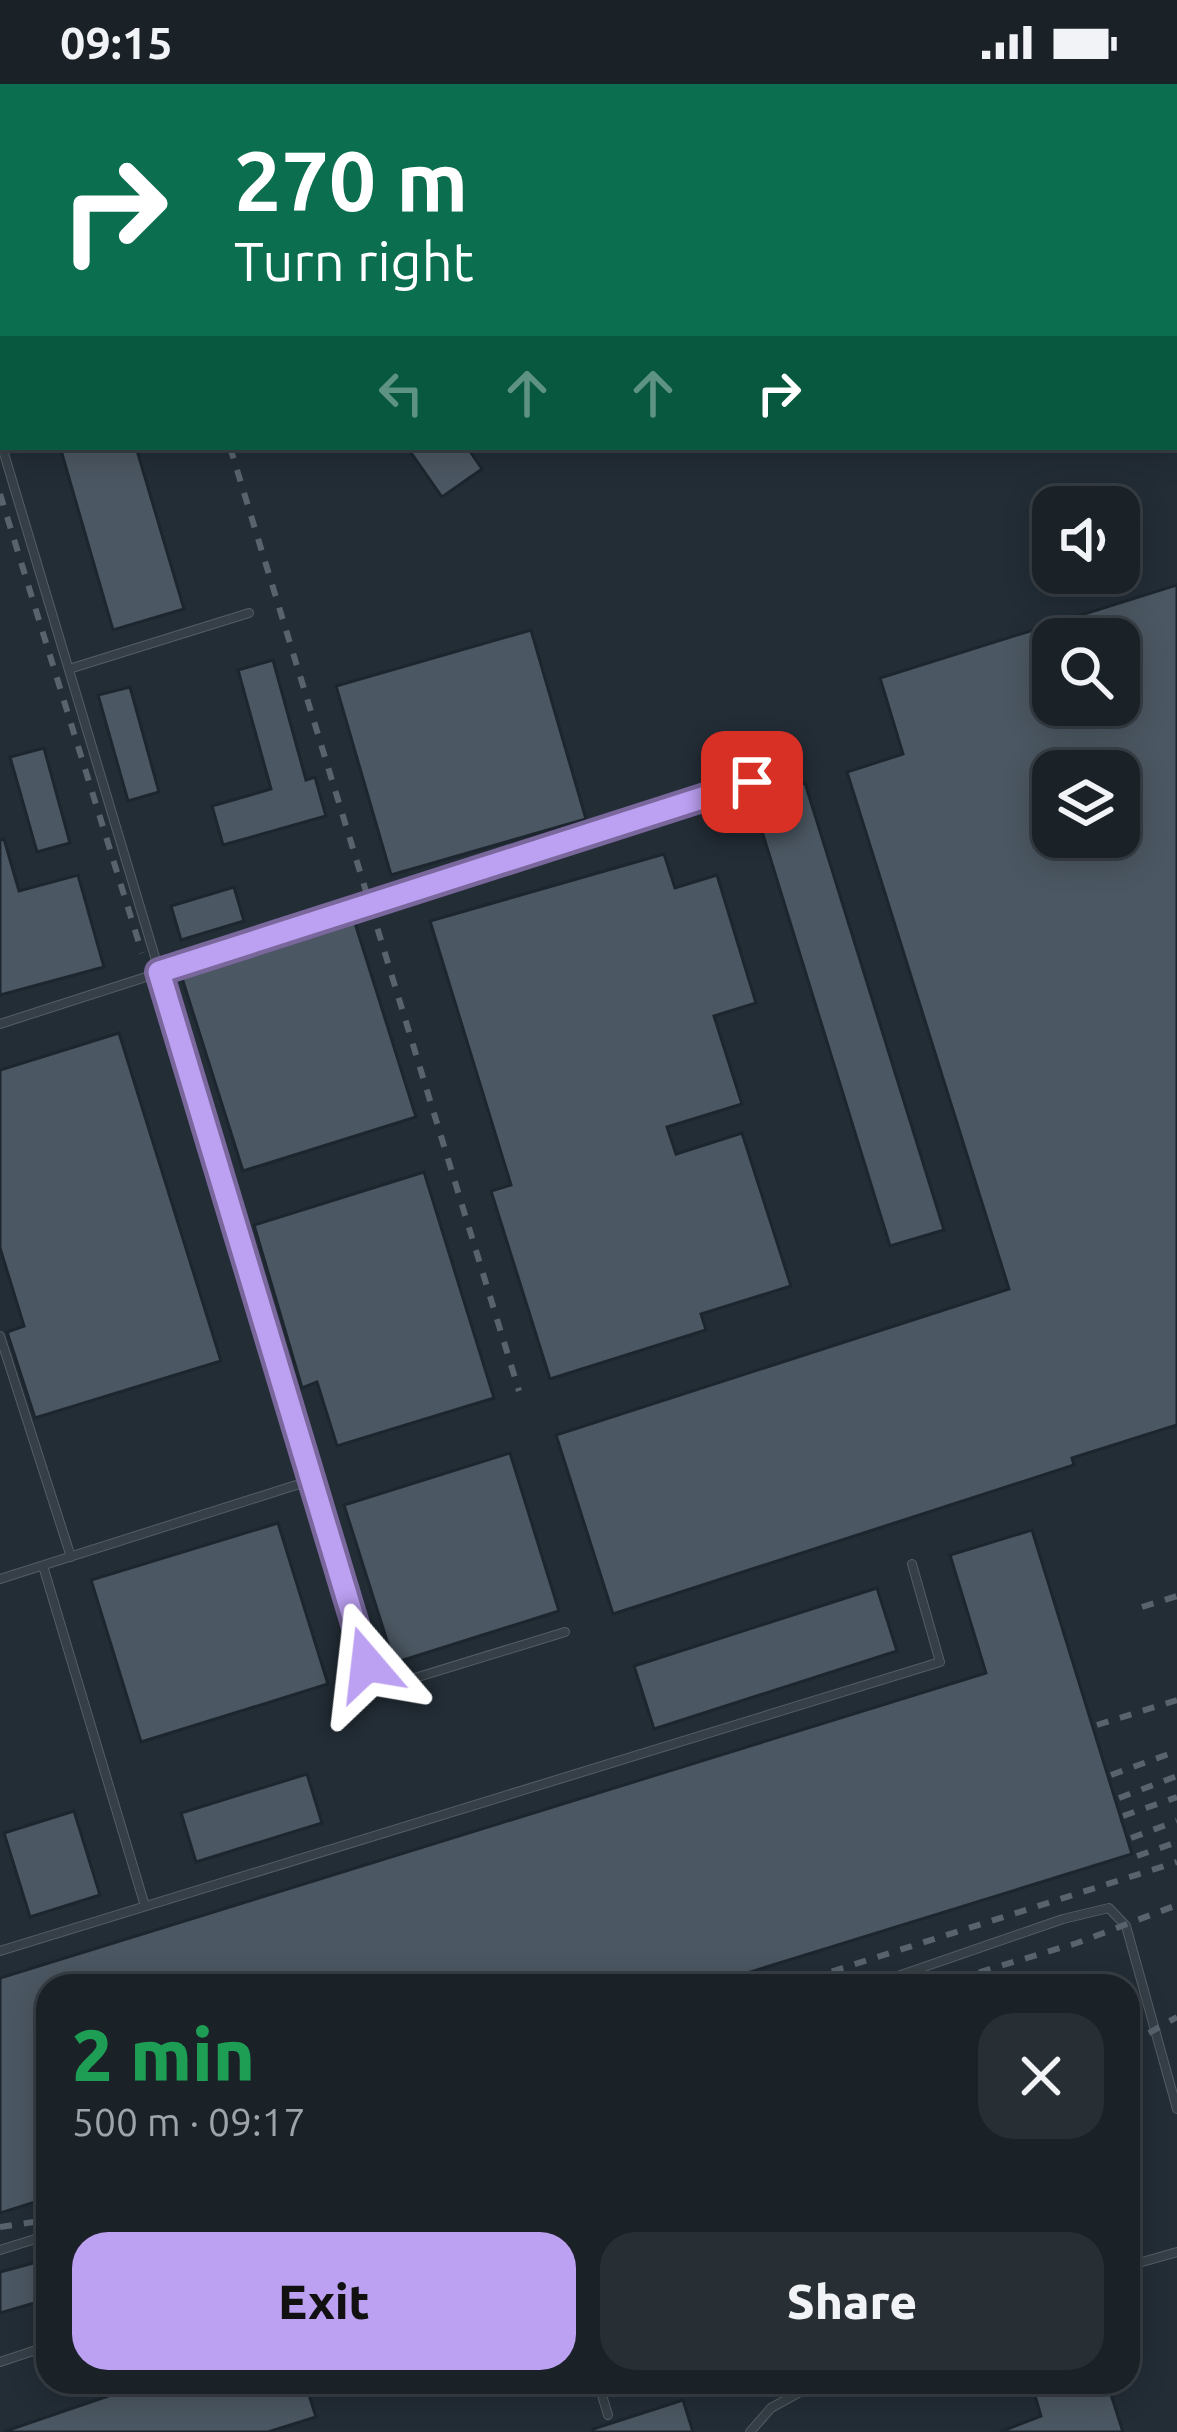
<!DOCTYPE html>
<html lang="en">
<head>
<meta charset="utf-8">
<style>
  body { margin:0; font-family:Ubuntu,sans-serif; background:#272f34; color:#f1f3f6; height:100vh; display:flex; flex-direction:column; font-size:45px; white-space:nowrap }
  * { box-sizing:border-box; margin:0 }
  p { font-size:39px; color:#9fa4a8 }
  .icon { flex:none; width:66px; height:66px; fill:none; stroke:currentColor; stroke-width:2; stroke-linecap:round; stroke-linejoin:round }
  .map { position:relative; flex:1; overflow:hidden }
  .drawer { position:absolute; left:36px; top:1890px; width:1104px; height:420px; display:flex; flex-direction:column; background:#1a2228; border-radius:36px; box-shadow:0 6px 30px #0003,0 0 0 3px #383f45 }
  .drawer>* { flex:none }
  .top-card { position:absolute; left:0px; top:0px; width:1179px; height:366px; box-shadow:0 6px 30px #0003,0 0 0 3px #383f45; background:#0b6e4f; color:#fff; overflow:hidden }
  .buttons { position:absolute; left:1032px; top:402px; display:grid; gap:24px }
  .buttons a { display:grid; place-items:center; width:108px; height:108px; border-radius:24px; background:#1a2228; box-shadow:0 6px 30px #0003,0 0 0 3px #383f45; font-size:60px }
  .pin { position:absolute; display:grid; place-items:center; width:102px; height:102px; color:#fff; margin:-51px; border-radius:24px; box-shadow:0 6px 18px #0006 }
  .me { position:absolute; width:132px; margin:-66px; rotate:343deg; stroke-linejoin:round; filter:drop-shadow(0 0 9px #0008) }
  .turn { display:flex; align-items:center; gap:42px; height:252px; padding:0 36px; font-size:54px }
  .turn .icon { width:156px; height:156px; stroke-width:2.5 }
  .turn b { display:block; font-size:84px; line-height:102px }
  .lanes { display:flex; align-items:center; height:114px; padding:0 36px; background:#0003; justify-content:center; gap:60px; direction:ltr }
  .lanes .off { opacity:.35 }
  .round { display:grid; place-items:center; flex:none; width:126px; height:126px; border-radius:36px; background:#272f34 }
  .overview { display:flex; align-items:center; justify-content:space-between; height:204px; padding:0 36px }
  h1 { font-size:72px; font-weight:800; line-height:90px; color:#1e9e55 }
  .cta { display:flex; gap:24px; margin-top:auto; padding:24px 36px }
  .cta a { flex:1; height:138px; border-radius:36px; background:#bca0f2; color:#111; font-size:48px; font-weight:800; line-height:138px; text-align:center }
  .cta a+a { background:#272f34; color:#f1f3f6 }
  .status { display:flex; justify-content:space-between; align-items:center; height:84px; padding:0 60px; background:#1a2228; direction:ltr }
  .status svg { height:33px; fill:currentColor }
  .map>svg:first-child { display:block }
  .building { fill:#4b5762; stroke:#1d262e; stroke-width:3; fill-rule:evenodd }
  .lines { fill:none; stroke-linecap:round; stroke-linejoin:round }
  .service-casing { stroke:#545d65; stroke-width:10 }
  .path { stroke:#445657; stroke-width:3; stroke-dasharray:9 9; stroke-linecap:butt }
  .service { stroke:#363f47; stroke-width:8 }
  .rail { stroke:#58636e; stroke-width:6; stroke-dasharray:12 12; stroke-linecap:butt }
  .route-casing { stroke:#7a689d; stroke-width:30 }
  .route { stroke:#bca0f2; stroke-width:21 }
</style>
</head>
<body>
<div class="status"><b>09:15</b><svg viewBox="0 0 49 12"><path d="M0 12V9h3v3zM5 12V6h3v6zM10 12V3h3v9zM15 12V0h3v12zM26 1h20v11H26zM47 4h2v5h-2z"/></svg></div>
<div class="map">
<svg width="1177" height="2348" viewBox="0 0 1177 2348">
  <rect width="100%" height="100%" fill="#232d36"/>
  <g class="building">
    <polygon points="60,363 136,363 184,525 113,546"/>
    <polygon points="407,363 467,363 482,385 442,413"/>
    <path d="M1177,501V1341L1072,1374L1074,1381L613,1530L556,1351L1009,1205L847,688L903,670L880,594ZM1053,555H1119V621H1053ZM1053,687H1119V753H1053Z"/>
    <polygon points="531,546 586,735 391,791 336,602"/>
    <polygon points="273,576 306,696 315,693 326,732 223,761 212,722 271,705 238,586"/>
    <polygon points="130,603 159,708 128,717 98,611"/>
    <polygon points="44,664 70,759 37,768 10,673"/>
    <polygon points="805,699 944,1146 890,1162 752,715"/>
    <polygon points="4,755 19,807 78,791 104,883 0,911 0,756"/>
    <polygon points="664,770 675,804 717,791 756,919 714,932 742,1020 667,1043 676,1070 742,1049 791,1202 701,1230 706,1246 550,1295 491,1107 511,1101 430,837"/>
    <polygon points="234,803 244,837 181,856 171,822"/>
    <polygon points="355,839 416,1033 243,1087 182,894"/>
    <polygon points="119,949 221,1277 35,1334 7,1248 24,1242 0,1164 0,986"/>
    <polygon points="424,1088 494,1314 337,1362 317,1298 302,1304 254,1141"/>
    <polygon points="510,1369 559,1527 394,1579 344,1421"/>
    <polygon points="278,1439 328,1600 141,1658 91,1496"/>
    <polygon points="1032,1446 1132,1770 705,1902 48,1902 48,2114 0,2129 0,1894 986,1589 950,1471"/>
    <polygon points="877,1504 897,1567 654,1645 634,1582"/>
    <polygon points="307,1690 322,1739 196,1778 181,1729"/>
    <polygon points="74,1727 100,1811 30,1833 4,1749"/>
    <polygon points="48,2175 48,2215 0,2229 0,2188"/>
    <polygon points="149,2298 305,2298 316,2333 268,2348 3,2348"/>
    <polygon points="1031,2298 1107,2298 1123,2348 1000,2348 1041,2332"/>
    <polygon points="683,2316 693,2348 593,2348 593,2345"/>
  </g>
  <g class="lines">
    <g class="service-casing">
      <g id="service">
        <polyline points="0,356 367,1580 382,1604 565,1548"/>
        <polyline points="69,585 249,529"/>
        <polyline points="0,940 752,698"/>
        <polyline points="0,1252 71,1473"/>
        <polyline points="43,1482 145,1822"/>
        <polyline points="0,1495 309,1397"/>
        <polyline points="0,1867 940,1578 912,1480"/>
        <polyline points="869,1902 1063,1835 1109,1824 1126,1842 1177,2025"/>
        <polyline points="0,2166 48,2151"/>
        <polyline points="1128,2182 1177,2168"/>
        <polyline points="0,2278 48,2262"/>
        <polyline points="598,2298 608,2331"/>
        <polyline points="750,2348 771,2324 818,2298"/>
      </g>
    </g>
    <polyline class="path" points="1173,0 1177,3"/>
    <use href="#service" class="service"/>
    <g class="rail">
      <polyline points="86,0 87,3"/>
      <polyline points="106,0 108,3"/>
      <polyline points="839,0 843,3"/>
      <polyline points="911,0 916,3"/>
      <polyline points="947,0 951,3"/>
      <polyline points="975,0 980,3"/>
      <polyline points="1176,142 1177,143"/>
      <polyline points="1176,172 1177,173"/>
      <polyline points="230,363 519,1307"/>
      <polyline points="0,410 142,869"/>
      <polyline points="1142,1523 1177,1512"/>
      <polyline points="1097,1641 1177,1616"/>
      <polyline points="1111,1691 1177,1667"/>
      <polyline points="1119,1714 1177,1692"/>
      <polyline points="1123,1732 1177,1713"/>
      <polyline points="1131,1754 1177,1737"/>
      <polyline points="1137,1772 1177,1758"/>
      <polyline points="786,1902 1177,1778"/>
      <polyline points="933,1902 1077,1859 1177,1821"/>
      <polyline points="1128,1961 1177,1933"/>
      <polyline points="0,2143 48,2136"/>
    </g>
  </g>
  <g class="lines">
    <g class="route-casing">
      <polyline id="route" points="367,1580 159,888 752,698"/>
    </g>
    <use href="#route" class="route"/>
  </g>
</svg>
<div class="buttons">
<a><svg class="icon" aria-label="sound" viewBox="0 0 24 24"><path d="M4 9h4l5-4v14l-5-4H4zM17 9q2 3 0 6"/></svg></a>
<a><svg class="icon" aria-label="search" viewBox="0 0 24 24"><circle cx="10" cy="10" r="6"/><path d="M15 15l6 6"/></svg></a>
<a><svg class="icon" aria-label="layers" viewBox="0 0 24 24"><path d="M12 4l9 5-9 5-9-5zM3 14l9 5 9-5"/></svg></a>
</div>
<div class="pin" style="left:752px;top:698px;background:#d93025"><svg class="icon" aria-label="arrive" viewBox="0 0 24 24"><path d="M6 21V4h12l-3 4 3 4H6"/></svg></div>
<svg class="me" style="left:367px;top:1580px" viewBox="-20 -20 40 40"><path d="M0-17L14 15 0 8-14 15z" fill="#bca0f2" stroke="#fff" stroke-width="4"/></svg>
<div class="top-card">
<div class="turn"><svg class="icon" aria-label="right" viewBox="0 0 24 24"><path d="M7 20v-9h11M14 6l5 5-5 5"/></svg><div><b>270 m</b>Turn right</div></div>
<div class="lanes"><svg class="icon off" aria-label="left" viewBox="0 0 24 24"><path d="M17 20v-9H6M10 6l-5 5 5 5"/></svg><svg class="icon off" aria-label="ahead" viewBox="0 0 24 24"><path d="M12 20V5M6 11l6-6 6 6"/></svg><svg class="icon off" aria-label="ahead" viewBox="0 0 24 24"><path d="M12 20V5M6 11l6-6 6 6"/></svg><svg class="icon" aria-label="right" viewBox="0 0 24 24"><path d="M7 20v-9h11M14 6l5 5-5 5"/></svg></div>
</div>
<section class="drawer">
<div class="overview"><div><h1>2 min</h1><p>500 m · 09:17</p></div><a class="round"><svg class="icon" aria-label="close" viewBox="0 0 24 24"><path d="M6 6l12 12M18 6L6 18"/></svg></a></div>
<div class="cta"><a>Exit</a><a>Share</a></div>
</section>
</div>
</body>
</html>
